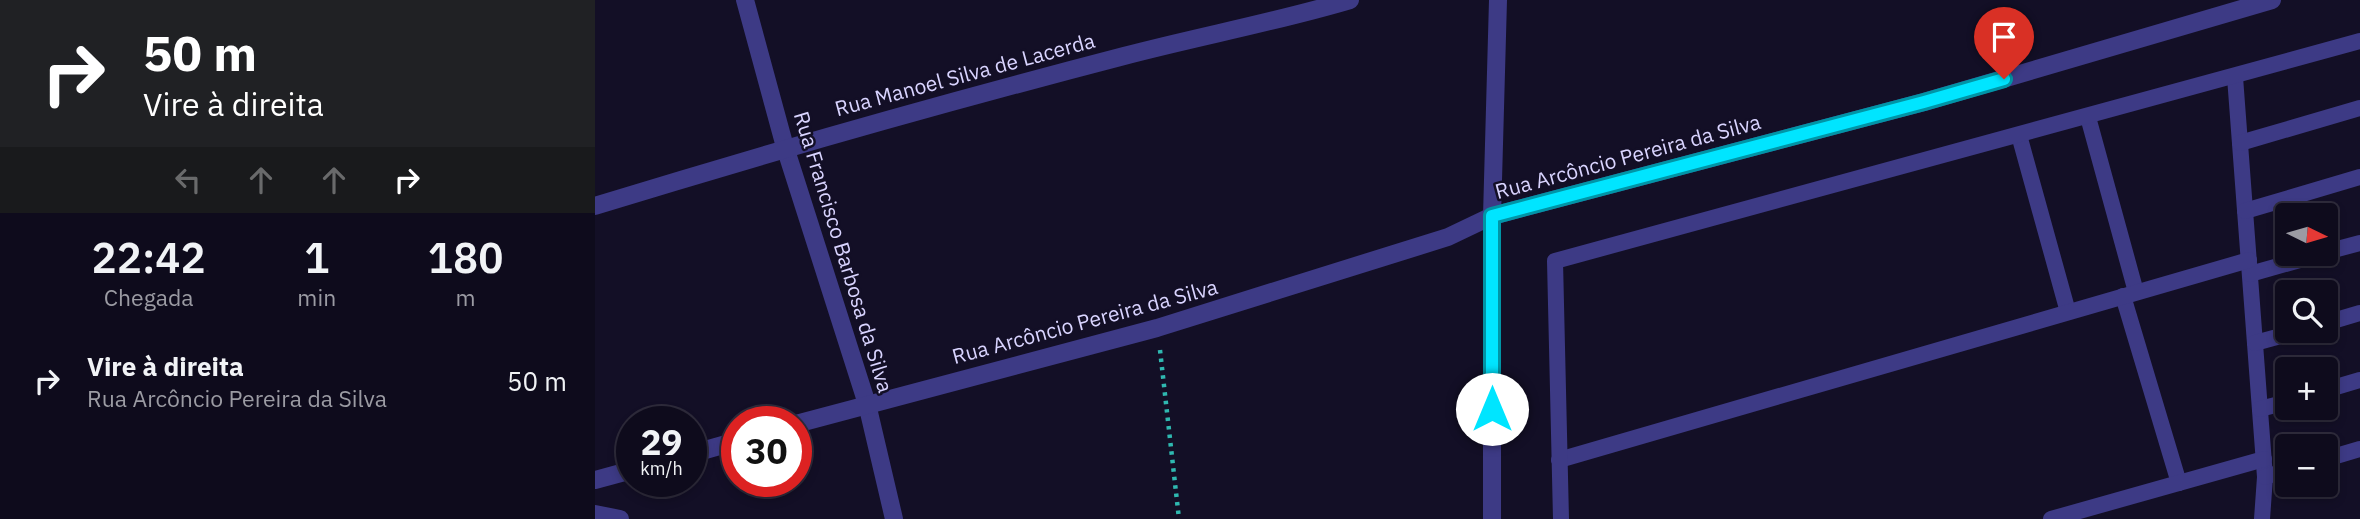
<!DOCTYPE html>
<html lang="pt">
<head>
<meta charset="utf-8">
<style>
  body { margin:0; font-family:"IBM Plex Sans",sans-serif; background:#1c1929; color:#f1f3f6; height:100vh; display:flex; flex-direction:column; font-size:26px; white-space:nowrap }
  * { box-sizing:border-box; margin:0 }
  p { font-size:23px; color:#9b9ba3 }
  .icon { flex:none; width:38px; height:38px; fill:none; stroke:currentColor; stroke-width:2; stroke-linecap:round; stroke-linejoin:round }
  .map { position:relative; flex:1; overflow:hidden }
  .drawer { display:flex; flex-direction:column; background:#0e0b1c; width:595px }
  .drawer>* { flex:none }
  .top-card { background:#202124; color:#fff; overflow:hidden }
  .needle { width:46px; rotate:95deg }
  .controls { position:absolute; left:1680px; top:203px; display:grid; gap:14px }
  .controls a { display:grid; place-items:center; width:63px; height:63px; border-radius:7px; background:#0e0b1c; box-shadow:0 4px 10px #0003,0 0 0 2px #2e2b3b; font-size:35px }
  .speed { position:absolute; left:21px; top:406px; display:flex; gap:14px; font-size:35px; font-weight:700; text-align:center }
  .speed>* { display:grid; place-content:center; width:91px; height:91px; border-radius:50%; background:#0e0b1c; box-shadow:0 4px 10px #0003,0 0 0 2px #2e2b3b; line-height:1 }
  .speed small { font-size:18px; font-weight:400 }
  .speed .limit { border:10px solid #d22; background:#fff; color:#111 }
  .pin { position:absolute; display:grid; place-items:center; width:60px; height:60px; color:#fff; margin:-72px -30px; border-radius:50% 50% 50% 0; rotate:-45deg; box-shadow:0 0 7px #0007 }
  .pin .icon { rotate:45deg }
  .me { position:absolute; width:77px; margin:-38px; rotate:0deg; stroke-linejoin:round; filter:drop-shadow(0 0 5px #0008) }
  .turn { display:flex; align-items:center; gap:24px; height:147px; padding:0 28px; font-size:32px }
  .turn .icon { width:91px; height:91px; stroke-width:2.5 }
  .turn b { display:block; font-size:49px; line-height:60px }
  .lanes { display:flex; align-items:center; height:66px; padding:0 28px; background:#0003; justify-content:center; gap:35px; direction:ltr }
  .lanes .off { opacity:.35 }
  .eta { display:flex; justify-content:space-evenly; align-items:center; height:119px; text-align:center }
  .eta b { font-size:42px; font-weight:600; line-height:49px }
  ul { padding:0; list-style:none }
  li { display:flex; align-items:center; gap:21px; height:98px; padding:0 28px }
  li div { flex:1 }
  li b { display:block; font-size:26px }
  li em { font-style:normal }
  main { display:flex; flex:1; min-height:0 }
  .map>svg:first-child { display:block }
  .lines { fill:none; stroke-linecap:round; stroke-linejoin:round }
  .path { stroke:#2fb8b0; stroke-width:4.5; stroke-dasharray:3.5 5; stroke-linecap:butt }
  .lane { stroke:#3d3a85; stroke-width:16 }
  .street { stroke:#3d3a85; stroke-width:18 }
  .route-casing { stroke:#0095a6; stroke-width:18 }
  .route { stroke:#00e5ff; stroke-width:12 }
  .labels { text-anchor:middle; stroke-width:5; stroke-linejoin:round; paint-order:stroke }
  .street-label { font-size:21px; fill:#d9d4ff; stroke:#130f26 }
</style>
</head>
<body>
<main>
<section class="drawer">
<div class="top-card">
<div class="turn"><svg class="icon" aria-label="right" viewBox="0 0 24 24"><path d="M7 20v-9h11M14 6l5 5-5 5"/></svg><div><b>50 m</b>Vire à direita</div></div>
<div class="lanes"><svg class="icon off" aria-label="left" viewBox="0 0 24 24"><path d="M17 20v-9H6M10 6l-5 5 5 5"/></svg><svg class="icon off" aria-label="ahead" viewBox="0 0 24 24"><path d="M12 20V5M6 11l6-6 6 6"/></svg><svg class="icon off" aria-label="ahead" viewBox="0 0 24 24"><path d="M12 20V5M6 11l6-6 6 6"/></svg><svg class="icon" aria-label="right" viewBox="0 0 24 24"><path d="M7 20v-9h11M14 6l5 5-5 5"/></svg></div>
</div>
<div class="eta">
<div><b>22:42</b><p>Chegada</p></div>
<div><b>1</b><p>min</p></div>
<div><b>180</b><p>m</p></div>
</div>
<ul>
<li><svg class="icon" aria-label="right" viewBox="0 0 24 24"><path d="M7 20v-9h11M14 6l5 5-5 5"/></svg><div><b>Vire à direita</b><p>Rua Arcôncio Pereira da Silva</p></div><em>50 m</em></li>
</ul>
</section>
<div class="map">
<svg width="1765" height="519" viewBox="0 0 1765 519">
  <rect width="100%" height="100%" fill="#130f26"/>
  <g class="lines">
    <polyline class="path" points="565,350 584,519"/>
    <g class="lane">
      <polyline points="1640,77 1670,477 1667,519"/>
      <polyline points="1493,117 1541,292"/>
      <polyline points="1424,135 1473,312"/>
      <polyline points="1645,143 1765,108"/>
      <polyline points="1650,211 1765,177"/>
      <polyline points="1731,252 1765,243"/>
      <polyline points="1655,274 1726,254"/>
      <polyline points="1528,296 1584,483"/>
      <polyline points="1731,323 1765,313"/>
      <polyline points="1660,343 1704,331"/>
      <polyline points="1731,390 1765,380"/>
      <polyline points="1665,409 1692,402"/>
      <polyline points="1731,459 1765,449"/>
      <polyline points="964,460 1654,260"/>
      <polyline points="1670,477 1692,470"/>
      <polyline points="966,519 960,261 1765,41"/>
      <polyline points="1456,519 1669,459"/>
    </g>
    <g class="street">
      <polyline points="150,0 190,147 272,404 299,519"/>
      <path d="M0,206C175,152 352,102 529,56C605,36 681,22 755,0"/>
      <polyline points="201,424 562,328 853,237 897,216 1329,102 1677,0"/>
      <polyline points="96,454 142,441"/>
      <polyline points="0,480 37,470"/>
      <polyline points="0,514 25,519"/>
      <polyline points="897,519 897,216 903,0"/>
    </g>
  </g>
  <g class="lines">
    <g class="route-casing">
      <polyline id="route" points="897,409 897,216 1329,102 1409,79"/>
    </g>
    <use href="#route" class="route"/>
  </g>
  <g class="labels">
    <g class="street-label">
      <text transform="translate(370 75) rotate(-15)" y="7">Rua Manoel Silva de Lacerda</text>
      <text transform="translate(1033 157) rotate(-15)" y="7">Rua Arcôncio Pereira da Silva</text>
      <text transform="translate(248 252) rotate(73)" y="7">Rua Francisco Barbosa da Silva</text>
      <text transform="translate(490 322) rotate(-15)" y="7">Rua Arcôncio Pereira da Silva</text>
    </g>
  </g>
</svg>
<div class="controls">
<a><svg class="needle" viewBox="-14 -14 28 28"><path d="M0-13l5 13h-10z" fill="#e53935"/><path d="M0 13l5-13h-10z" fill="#9b9ba3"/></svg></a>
<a><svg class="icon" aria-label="search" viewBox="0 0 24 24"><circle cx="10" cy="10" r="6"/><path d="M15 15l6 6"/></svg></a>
<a>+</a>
<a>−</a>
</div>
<div class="speed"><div>29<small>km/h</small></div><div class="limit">30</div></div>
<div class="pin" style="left:1409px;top:79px;background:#d93025"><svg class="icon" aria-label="arrive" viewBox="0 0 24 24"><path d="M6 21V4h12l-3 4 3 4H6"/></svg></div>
<svg class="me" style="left:897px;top:409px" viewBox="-20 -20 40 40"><circle r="19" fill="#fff"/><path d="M0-13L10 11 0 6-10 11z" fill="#00e5ff"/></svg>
</div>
</main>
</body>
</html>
